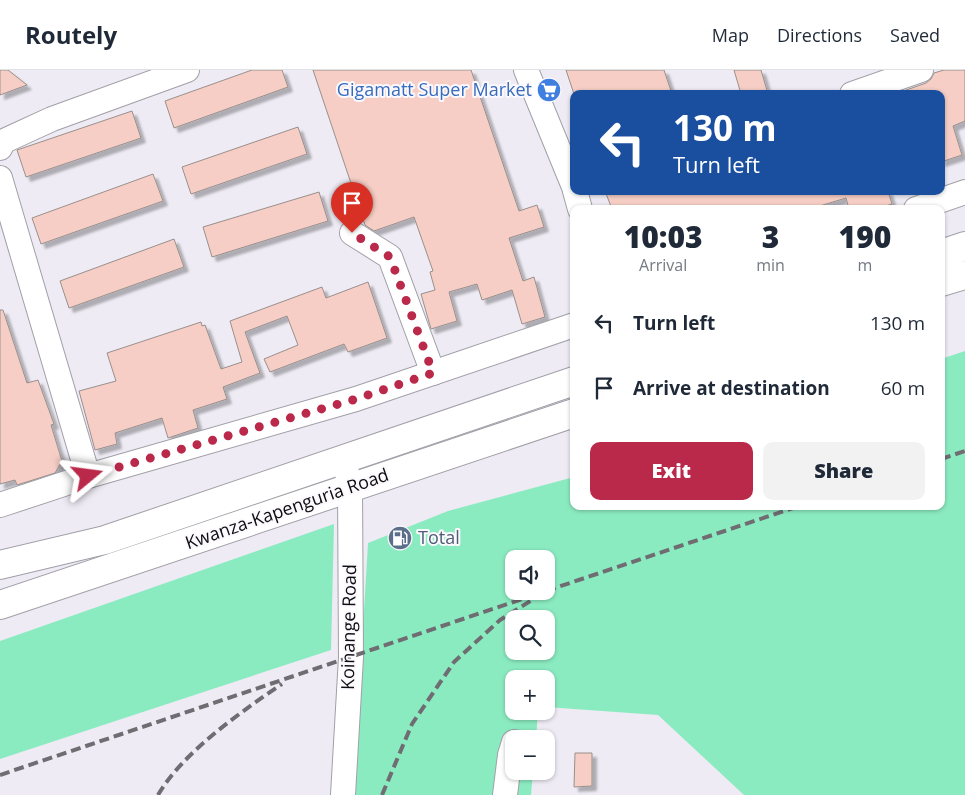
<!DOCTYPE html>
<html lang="en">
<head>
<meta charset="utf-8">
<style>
  body { margin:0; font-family:"Open Sans",sans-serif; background:#f2f2f3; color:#1f2937; height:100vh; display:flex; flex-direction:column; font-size:19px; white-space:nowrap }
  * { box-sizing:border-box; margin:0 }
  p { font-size:16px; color:#747a83 }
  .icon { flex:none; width:28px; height:28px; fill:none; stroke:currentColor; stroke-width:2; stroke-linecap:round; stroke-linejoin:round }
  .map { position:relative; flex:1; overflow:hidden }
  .sheet { position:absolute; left:570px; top:135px; width:375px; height:305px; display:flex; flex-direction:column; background:#fff; border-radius:10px; box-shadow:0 1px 4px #0004 }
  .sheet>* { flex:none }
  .guide { position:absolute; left:570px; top:20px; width:375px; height:105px; border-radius:10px; box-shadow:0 1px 4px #0004; background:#1a4fa0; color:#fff; overflow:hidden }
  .fabs { position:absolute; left:505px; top:480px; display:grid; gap:10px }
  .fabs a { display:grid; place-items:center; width:50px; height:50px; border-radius:10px; background:#fff; box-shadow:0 1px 4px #0004; font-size:25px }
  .pin { position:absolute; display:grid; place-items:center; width:42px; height:42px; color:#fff; margin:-51px -21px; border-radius:50% 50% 50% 0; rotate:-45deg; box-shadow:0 0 5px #0007 }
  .pin .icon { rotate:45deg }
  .me { position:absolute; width:55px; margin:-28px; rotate:74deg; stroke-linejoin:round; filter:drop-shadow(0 0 4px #0008) }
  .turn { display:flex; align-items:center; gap:18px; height:105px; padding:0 20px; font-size:22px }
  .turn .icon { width:65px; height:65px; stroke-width:2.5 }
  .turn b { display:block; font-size:35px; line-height:42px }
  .eta { display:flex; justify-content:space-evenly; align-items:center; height:85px; text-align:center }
  .eta b { font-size:30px; font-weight:800; line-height:35px }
  .action { display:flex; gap:10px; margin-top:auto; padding:10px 20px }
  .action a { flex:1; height:58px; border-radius:10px; background:#ba294a; color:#fff; font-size:20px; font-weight:800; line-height:58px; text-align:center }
  .action a+a { background:#f2f2f3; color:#1f2937 }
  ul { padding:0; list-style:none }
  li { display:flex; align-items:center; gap:15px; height:65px; padding:0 20px }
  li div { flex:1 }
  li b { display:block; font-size:19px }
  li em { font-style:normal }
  header { display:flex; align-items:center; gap:30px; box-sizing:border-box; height:70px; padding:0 25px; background:#fff; border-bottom:1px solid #e0e1e3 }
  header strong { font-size:24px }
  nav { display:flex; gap:28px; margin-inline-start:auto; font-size:18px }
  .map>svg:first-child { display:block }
  .green { fill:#8bebc0; fill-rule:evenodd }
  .building { fill:#f6cec5; stroke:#998f8c; filter:url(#shadow) }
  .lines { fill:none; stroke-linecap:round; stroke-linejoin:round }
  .minor-casing { stroke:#a19fa7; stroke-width:26 }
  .highway-casing { stroke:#a19fa7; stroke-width:30 }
  .minor { stroke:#fff; stroke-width:24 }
  .highway { stroke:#fff; stroke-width:28 }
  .rail { stroke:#6f6d72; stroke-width:4; stroke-dasharray:10 5; stroke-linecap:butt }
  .route { stroke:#ba294a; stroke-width:9; stroke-dasharray:0 16.2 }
  .labels { text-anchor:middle; stroke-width:4; stroke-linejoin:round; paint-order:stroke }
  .shop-label { font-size:18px; fill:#366cbe; stroke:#fbf9fe; text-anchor:end }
  .street-label { font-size:18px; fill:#0e0d10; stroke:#fbf9fe }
  .service-label { font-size:18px; fill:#4e5e75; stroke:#fbf9fe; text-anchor:start }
</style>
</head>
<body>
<header>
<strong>Routely</strong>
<nav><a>Map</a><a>Directions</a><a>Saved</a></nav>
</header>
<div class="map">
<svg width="965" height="725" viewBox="0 0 965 725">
  <defs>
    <filter id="shadow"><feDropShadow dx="4.5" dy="4.5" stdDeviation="1" flood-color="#0004"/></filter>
  </defs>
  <rect width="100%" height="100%" fill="#eeebf4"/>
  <g class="green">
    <path d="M965,281V725H744L658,645L546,637V609H514V641H538L536,669H514V701H533L531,725H353L368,473L448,441L574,407V436H941V289ZM514,489H546V521H514ZM514,549H546V581H514Z"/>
    <polygon points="334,454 331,580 0,689 0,571"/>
  </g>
  <g class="building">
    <polygon points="0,0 8,0 27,15 0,25"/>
    <polygon points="252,0 282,0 288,17 174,58 165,31"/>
    <polygon points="313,0 471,0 519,141 537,135 544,157 509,168 523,211 534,207 545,247 522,254 512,220 482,230 477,214 449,222 457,251 431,259 421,224 435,220 430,202 433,201 414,147 374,161 365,155"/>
    <polygon points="566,0 664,0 672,24 574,24"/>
    <polygon points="734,0 761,0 768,24 741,24"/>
    <polygon points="944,0 965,0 965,51 953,56 962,85 941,92 941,24 895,24 926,13 931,9 934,3"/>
    <polygon points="132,41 141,68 26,107 17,80"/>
    <polygon points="298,57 307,84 191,124 182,97"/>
    <polygon points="153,104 163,131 41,174 32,148"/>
    <polygon points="605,121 888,121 892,134 876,139 849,139 846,128 810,139 612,139"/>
    <polygon points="319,122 328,151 212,187 203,157"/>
    <polygon points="174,169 184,197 69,238 60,211"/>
    <polygon points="368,212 387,268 348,282 344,274 270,302 264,289 298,275 287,246 245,262 260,303 223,317 227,329 193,340 198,358 168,368 162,348 115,363 117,374 95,380 79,321 116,311 107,283 201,252 202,256 205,255 221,299 242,292 230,251 322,217 326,228"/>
    <polygon points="0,240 3,240 27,313 38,310 54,354 51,355 62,391 55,403 17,415 15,410 0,414"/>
    <polygon points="575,683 592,683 592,716 574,717"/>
  </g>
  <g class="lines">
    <g class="minor-casing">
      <g id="minor">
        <polyline points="526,0 574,117"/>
        <polyline points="852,24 921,0"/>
        <polyline points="0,78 4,71 52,49 187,0"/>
        <polyline points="0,108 88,406"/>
        <polyline points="575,121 580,139"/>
        <polyline points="916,139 965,122"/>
        <polyline points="352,163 390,187 433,303"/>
        <polyline points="0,435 88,406 356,329 574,255"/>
        <polyline points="343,725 351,587 350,417 344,389"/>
        <polyline points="505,725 510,685 514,672"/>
      </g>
    </g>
    <g class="highway-casing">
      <g id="highway">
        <polyline points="941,184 965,176"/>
        <polyline points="941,212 965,205"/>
        <polyline points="0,495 105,470 574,311"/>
        <polyline points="0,535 574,343"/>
      </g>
    </g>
    <use href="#minor" class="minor"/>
    <use href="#highway" class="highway"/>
    <g class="rail">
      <polyline points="941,389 965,381"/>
      <polyline points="546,521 799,436"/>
      <polyline points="0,705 546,521"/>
      <path d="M158,725C182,683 242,641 282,614"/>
      <polyline points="382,725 412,654 454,592 500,550 532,530"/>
    </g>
  </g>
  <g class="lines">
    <polyline class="route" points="88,406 356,329 433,303 390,187 352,163"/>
  </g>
  <defs>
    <g id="supermarket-disc" transform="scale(1.25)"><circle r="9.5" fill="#3f7fe0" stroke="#fbf9fe"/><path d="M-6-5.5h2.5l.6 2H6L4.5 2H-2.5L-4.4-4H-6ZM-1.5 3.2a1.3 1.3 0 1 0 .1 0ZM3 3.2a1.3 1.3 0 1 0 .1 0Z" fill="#fff"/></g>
    <g id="fuel-disc" transform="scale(1.25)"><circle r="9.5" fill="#5c6f8a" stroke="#fbf9fe"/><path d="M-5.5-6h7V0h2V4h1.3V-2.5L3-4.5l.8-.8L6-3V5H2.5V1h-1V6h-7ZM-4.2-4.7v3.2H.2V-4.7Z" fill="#fff"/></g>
  </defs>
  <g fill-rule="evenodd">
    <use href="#supermarket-disc" x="549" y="20"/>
    <use href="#fuel-disc" x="400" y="468"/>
  </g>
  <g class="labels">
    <g class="shop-label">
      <text x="532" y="26">Gigamatt Super Market</text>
    </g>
    <g class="street-label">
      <text transform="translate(287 439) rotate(-19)" y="6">Kwanza-Kapenguria Road</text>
      <text transform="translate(349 557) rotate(-89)" y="6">Koinange Road</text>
    </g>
    <g class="service-label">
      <text x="418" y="474">Total</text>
    </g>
  </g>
</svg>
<div class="fabs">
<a><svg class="icon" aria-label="sound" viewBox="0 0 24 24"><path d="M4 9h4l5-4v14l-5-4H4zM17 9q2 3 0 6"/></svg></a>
<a><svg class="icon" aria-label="search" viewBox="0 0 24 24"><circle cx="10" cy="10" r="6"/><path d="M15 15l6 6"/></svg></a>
<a>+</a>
<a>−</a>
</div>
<div class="pin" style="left:352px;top:163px;background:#d93025"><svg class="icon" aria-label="arrive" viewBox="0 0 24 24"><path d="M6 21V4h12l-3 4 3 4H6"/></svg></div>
<svg class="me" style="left:88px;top:406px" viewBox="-20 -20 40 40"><path d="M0-17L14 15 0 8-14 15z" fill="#ba294a" stroke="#fff" stroke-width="4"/></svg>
<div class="guide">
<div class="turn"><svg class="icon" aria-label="left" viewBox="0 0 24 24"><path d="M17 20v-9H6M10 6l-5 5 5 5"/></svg><div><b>130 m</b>Turn left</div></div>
</div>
<section class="sheet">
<div class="eta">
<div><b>10:03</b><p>Arrival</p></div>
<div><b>3</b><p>min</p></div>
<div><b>190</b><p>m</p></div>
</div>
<ul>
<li><svg class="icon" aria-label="left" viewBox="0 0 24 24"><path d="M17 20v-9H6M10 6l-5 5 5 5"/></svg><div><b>Turn left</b></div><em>130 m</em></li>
<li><svg class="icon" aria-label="arrive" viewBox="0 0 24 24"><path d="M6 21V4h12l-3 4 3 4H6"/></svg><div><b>Arrive at destination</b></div><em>60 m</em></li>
</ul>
<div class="action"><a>Exit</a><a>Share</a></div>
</section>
</div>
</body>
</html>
